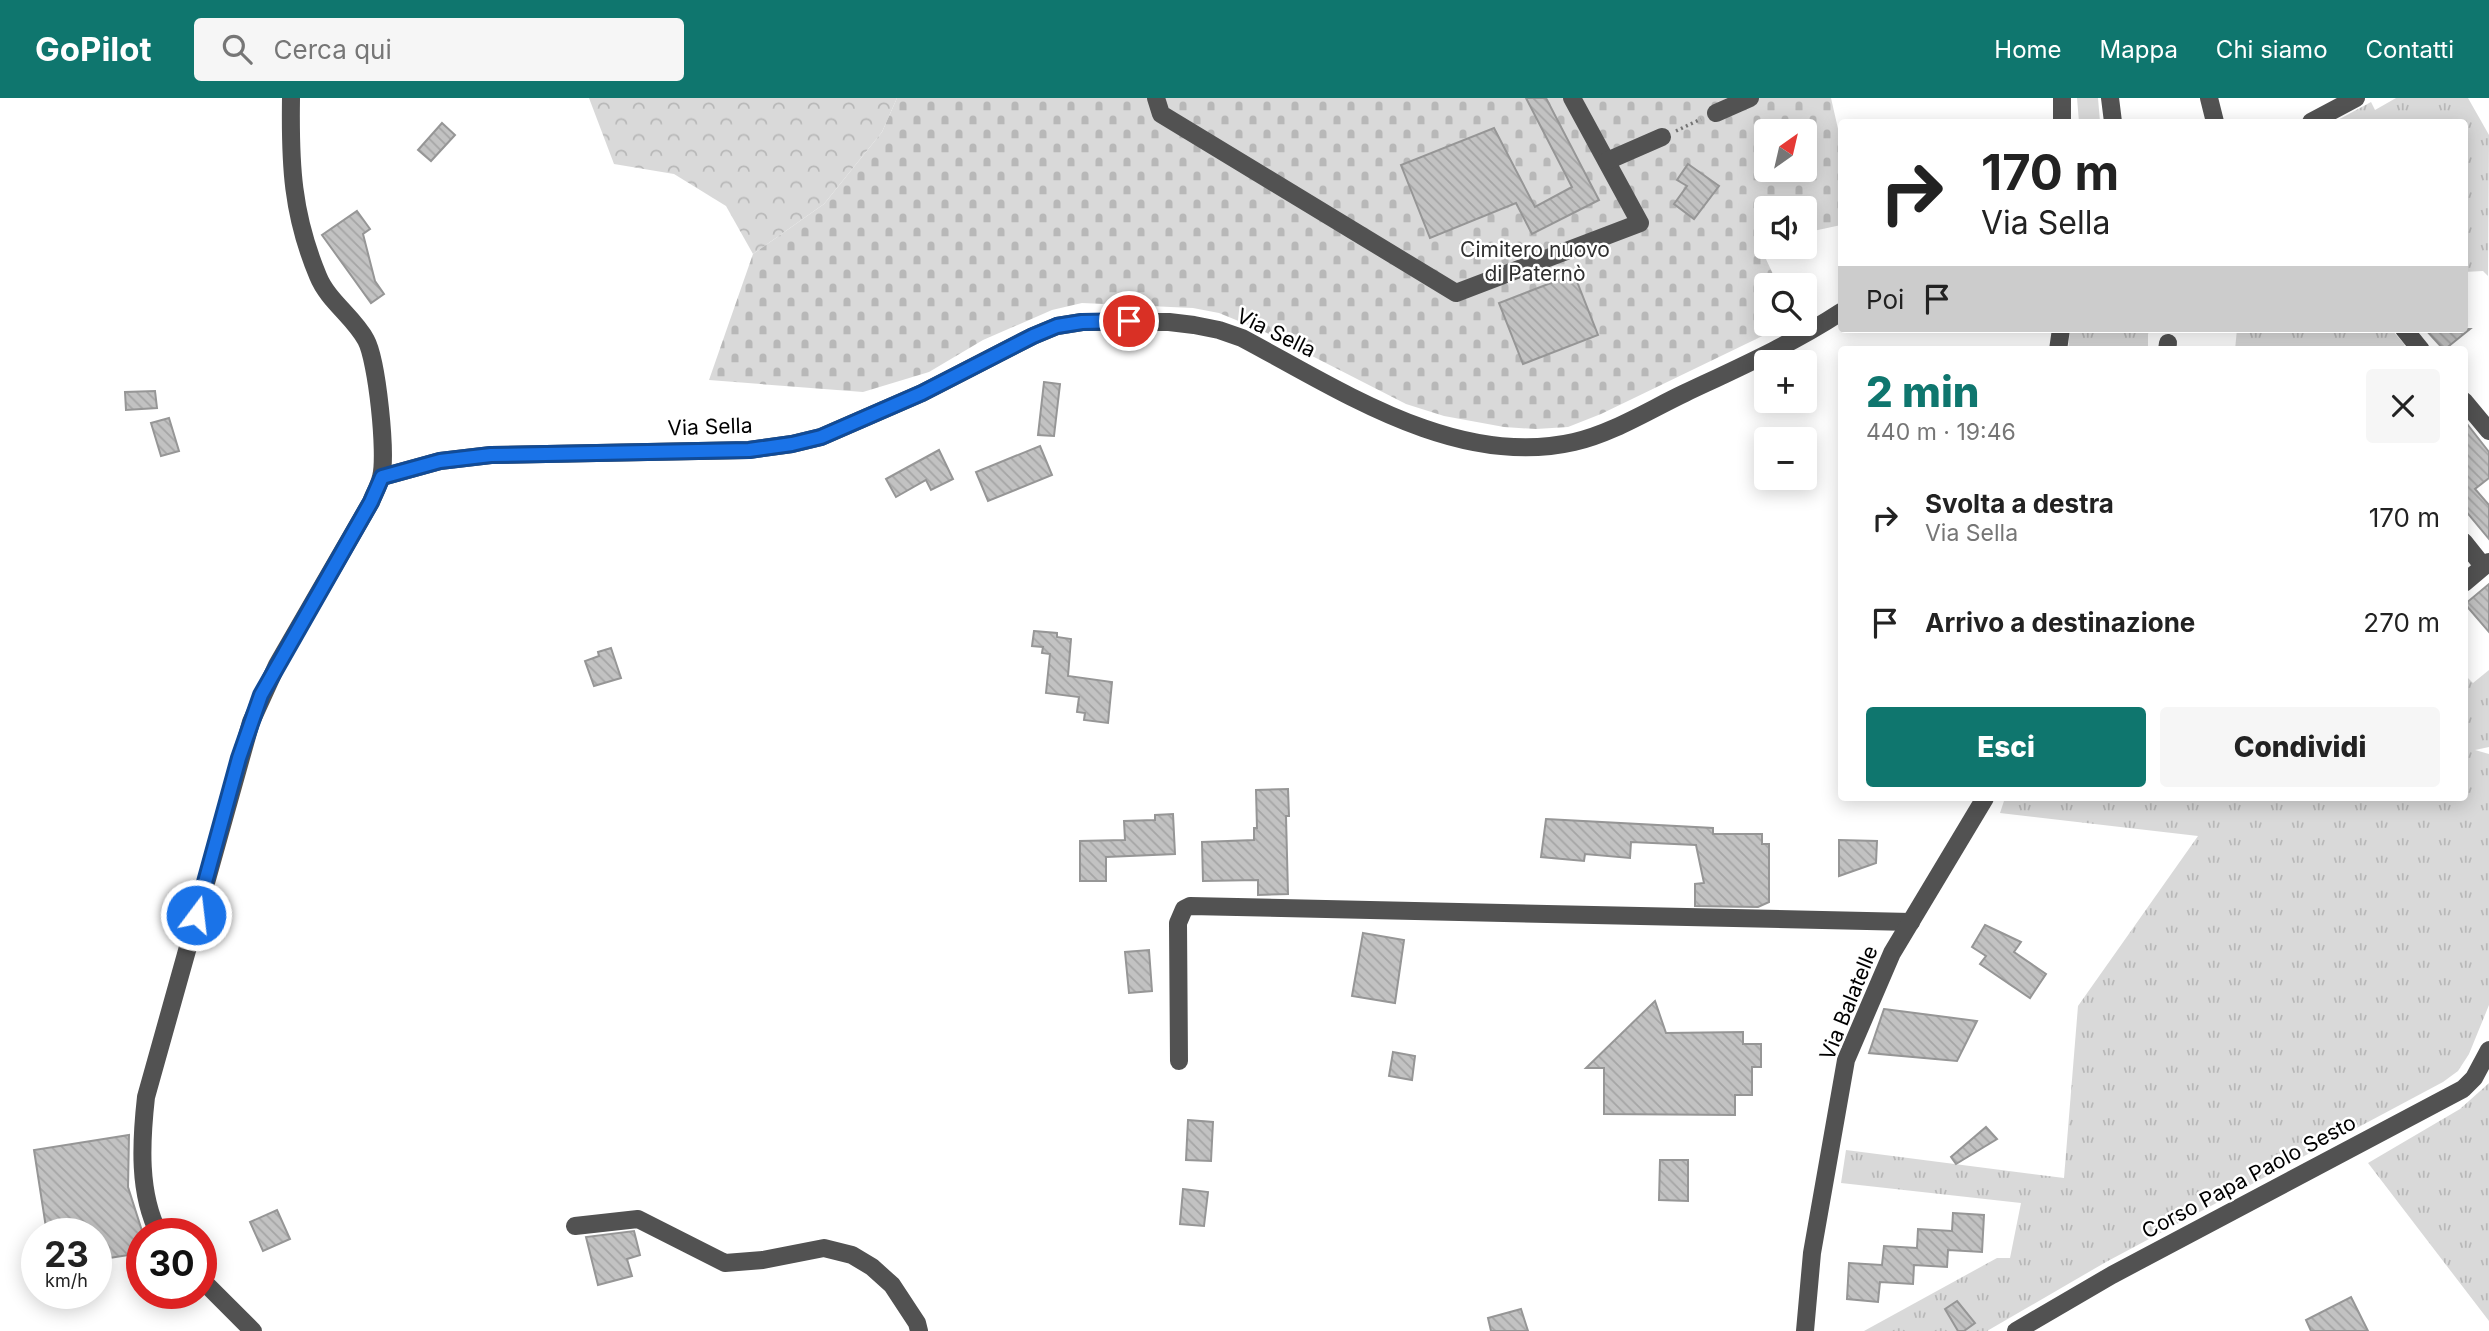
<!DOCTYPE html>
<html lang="it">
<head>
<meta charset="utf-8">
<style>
  body { margin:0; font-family:Inter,sans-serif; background:#f6f6f6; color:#222; height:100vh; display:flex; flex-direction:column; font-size:26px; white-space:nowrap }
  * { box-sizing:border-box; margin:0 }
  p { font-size:23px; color:#767676 }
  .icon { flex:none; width:38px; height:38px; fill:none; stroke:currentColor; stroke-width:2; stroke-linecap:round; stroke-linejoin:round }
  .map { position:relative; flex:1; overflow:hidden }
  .panel { position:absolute; left:1838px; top:248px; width:630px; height:455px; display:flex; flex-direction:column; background:#fff; border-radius:7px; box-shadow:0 4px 18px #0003 }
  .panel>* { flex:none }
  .top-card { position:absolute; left:1838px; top:21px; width:630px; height:214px; border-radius:7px; box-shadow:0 4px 18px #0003; background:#fff; color:#222; overflow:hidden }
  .needle { width:46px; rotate:34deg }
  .controls { position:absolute; left:1754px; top:21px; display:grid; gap:14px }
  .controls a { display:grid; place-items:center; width:63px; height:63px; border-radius:7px; background:#fff; box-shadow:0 4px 18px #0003; font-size:35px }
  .speed { position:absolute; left:21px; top:1120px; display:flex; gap:14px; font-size:35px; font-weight:700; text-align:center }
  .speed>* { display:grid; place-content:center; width:91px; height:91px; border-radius:50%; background:#fff; box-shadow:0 4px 18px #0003; line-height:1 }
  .speed small { font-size:18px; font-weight:400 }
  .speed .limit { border:10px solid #d22; background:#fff; color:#111 }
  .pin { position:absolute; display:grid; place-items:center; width:60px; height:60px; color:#fff; margin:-30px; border:4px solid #fff; border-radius:50%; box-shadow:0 2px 7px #0007 }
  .me { position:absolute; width:77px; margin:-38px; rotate:15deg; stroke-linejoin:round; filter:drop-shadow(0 0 5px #0008) }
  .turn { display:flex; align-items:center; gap:24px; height:147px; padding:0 28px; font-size:32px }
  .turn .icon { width:91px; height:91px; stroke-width:2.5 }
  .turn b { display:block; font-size:49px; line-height:60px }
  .then { display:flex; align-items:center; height:66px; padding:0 28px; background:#0003; gap:14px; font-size:26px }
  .round { display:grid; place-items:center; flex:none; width:74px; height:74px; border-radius:7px; background:#f6f6f6 }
  .head { display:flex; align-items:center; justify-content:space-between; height:119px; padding:0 28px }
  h1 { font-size:42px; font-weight:800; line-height:52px; color:#0f766e }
  .action { display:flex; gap:14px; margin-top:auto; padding:14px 28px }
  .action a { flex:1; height:80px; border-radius:7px; background:#0f766e; color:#fff; font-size:28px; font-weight:800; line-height:80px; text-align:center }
  .action a+a { background:#f6f6f6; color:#222 }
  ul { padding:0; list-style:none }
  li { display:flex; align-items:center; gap:21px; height:105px; padding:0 28px }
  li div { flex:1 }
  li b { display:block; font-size:26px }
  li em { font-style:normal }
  header { display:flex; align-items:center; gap:42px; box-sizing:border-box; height:98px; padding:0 35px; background:#0f766e; color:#fff }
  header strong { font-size:33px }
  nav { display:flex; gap:38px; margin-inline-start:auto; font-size:24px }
  .search { width:490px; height:63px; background:#f6f6f6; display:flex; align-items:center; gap:18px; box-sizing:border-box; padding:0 24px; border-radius:7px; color:#767676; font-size:26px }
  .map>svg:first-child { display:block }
  .grass { fill:url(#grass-tufts) }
  .forest { fill:url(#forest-crowns) }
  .cemetery { fill:url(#cemetery-stones); fill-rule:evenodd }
  .building { fill:url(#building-back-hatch); stroke:#969696; stroke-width:2 }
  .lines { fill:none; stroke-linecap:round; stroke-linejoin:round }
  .path { stroke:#747474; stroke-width:3.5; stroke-dasharray:2 3.5; stroke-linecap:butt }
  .minor { stroke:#525252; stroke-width:18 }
  .route-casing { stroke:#114b97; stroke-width:18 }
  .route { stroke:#1a73e8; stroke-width:12 }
  .labels { text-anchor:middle; stroke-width:5; stroke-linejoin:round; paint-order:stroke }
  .park-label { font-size:21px; fill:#303030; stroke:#fff }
  .street-label { font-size:21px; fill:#000; stroke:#fff }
</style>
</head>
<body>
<header>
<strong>GoPilot</strong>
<div class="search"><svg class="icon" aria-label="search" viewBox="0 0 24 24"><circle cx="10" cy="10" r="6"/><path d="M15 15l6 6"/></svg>Cerca qui</div>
<nav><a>Home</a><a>Mappa</a><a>Chi siamo</a><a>Contatti</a></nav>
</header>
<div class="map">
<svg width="2489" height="1233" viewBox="0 0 2489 1233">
  <defs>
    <pattern id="grass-tufts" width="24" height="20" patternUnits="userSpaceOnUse" patternTransform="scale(1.75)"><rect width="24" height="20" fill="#d9d9d9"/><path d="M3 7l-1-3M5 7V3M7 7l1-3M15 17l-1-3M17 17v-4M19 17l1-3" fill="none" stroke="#b8b8b8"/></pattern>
    <pattern id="forest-crowns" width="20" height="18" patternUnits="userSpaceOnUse" patternTransform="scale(1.75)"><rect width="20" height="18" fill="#d9d9d9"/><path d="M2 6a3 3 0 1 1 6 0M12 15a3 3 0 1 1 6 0" fill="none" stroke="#b8b8b8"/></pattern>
    <pattern id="cemetery-stones" width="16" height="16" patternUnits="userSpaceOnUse" patternTransform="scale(1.75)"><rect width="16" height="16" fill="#d9d9d9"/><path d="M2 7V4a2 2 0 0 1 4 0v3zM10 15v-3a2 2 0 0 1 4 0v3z" fill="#b8b8b8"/></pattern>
    <pattern id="building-back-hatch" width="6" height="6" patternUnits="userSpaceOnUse" patternTransform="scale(1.75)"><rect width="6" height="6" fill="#c2c2c2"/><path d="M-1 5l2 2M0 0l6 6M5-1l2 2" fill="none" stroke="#a5a5a5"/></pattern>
  </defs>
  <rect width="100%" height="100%" fill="#fff"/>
  <g class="grass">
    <polygon points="2077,0 2098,0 2100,24 2079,24"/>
    <polygon points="2396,0 2468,0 2489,37 2488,178 2483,173 2464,174 2464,24 2334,24 2371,4 2375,12"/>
    <polygon points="2070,231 2150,231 2148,236 2148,252 2068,252"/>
    <polygon points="2237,231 2391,231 2405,247 2398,252 2235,252"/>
    <polygon points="2489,572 2489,649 2475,652 2489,656 2489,907 2469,956 2458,973 2443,984 2106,1164 1987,1233 1864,1233 1997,1160 2010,1160 2021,1105 1841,1085 1846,1052 2064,1080 2078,908 2198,738 2000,715 2005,700 2464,700 2464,576 2473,585"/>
    <polygon points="2489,985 2489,1223 2368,1065 2460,1011"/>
  </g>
  <polygon class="forest" points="589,0 897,0 882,34 824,106 753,156 726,108 674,76 614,66"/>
  <path class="cemetery" d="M897,0H1831L1841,44V127L1804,135V110H1766V144L1759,146L1778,187H1766V226H1787L1601,316L1568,329L1536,331L1504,329L1444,318L1406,306L1263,233L1219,215L1193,210L1082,205L1052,212L983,242L929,274L863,294L709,282L753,156L824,106L882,34ZM1766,33H1804V72H1766Z"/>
  <g class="building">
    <polygon points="1526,0 1546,0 1599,102 1532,136 1516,105 1430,140 1401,67 1494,30 1535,109 1572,89"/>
    <polygon points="442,25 455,37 431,63 418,52"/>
    <polygon points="1688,66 1719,88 1694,121 1674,106 1687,88 1677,82"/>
    <polygon points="357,113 370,131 363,136 375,183 384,196 371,205 322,137"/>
    <polygon points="1574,176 1598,237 1523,266 1499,205"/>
    <polygon points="2425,231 2470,231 2444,252"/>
    <polygon points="1044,284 1060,286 1054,338 1038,337"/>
    <polygon points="155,293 157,310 126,312 125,294"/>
    <polygon points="169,320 179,353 161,358 151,325"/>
    <polygon points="2464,322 2489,354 2489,380 2475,391 2489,407 2489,441 2464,411"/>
    <polygon points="1040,348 1052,377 988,403 976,374"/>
    <polygon points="939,352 953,381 931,392 926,382 896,399 886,381"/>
    <polygon points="2489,486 2489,534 2465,506"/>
    <polygon points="1034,533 1057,535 1057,539 1071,541 1068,578 1112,584 1108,625 1084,622 1085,615 1077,614 1079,599 1046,595 1050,556 1042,555 1043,549 1032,548"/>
    <polygon points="611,550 621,580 594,588 585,563 599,558 598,554"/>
    <polygon points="1288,691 1289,718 1286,718 1288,796 1258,797 1258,782 1203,783 1202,744 1254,742 1254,730 1257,730 1256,692"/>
    <polygon points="1173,716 1175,756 1106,759 1106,783 1080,783 1080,743 1125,742 1124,723 1155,722 1155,717"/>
    <polygon points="1546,721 1713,730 1713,736 1762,736 1762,746 1769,746 1769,804 1758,809 1695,808 1695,786 1704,785 1696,747 1631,744 1630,760 1585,756 1584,763 1541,759"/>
    <polygon points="1839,742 1877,743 1876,765 1839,778"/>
    <polygon points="1985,827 2021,844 2014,854 2046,876 2030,900 1980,866 1986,858 1972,849"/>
    <polygon points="1363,835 1404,842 1395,905 1352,898"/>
    <polygon points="1149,852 1152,893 1129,895 1125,854"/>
    <polygon points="1655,903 1666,935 1743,934 1743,946 1761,946 1761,969 1752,969 1752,997 1735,997 1735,1017 1604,1016 1604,970 1586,970"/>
    <polygon points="1884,911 1977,923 1957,963 1869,955"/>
    <polygon points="1393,954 1415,958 1412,982 1389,978"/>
    <polygon points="1188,1022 1213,1024 1211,1063 1186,1062"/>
    <polygon points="1986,1029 1997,1041 1956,1066 1951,1059"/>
    <polygon points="129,1037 128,1089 142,1133 142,1155 96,1162 96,1136 47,1136 34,1052"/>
    <polygon points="1660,1062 1688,1062 1688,1103 1659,1102"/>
    <polygon points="1183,1091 1208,1094 1204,1128 1180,1126"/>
    <polygon points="277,1112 290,1141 263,1153 250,1124"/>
    <polygon points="1953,1115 1984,1117 1982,1154 1948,1152 1947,1169 1914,1167 1913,1186 1880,1184 1878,1204 1847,1201 1849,1165 1882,1167 1884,1148 1917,1150 1918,1131 1952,1133"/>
    <polygon points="634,1133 640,1157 627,1161 632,1178 598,1187 586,1139"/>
    <polygon points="2351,1199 2368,1233 2311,1233 2306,1222"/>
    <polygon points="1957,1203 1975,1225 1964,1233 1958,1233 1945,1211"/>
    <polygon points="1521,1211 1528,1233 1491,1233 1488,1220"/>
  </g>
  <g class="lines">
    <polyline class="path" points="1676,33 1701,21"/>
    <g class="minor">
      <polyline points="1156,0 1161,16 1456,195 1640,125 1572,0"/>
      <polyline points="2062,0 2062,24"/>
      <polyline points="2110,0 2113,24"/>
      <polyline points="2209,0 2215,24"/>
      <polyline points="1716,15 1750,0"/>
      <polyline points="2311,24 2356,0"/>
      <polyline points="1607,63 1662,39"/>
      <polyline points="2404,231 2421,252"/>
      <polyline points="2058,252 2061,231"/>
      <polyline points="2167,252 2168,245"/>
      <polyline points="2464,303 2489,333"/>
      <path d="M382,379L440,363L491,357L749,352L792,346L821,339L922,295L1033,238L1057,228L1082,224H1169L1194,227L1219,232L1242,240C1340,292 1457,371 1574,344C1613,335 1649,312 1685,295C1738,270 1792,246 1841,214"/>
      <polyline points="2464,444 2483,468"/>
      <polyline points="2464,485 2489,464"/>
      <polyline points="1179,963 1178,825 1184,811 1190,808 1911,824"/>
      <polyline points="575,1128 638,1121 725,1165 763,1162 824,1150 852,1157 872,1169 892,1187 917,1225 919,1233"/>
      <path d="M159,1136C138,1095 141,1044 146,999L251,624L277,567L371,404C374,396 379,388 381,379C387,357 377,262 366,242C354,219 328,203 318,178C292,116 290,66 291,0"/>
      <polyline points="201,1181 253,1233"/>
      <polyline points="1805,1233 1812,1155 1846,962 1892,855 1985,700"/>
      <polyline points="2016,1233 2112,1177 2463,991 2474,980 2489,952"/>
    </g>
  </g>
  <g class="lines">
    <g class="route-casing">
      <polyline id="route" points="196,817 239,660 261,597 371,404 382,379 440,363 491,357 749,352 792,346 821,339 922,295 1033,238 1057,228 1082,224 1129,223"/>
    </g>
    <use href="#route" class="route"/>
  </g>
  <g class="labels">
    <g class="park-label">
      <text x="1535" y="159">Cimitero nuovo<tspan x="1535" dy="24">di Paternò</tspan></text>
    </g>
    <g class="street-label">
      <text transform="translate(1276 235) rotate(26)" y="7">Via Sella</text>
      <text transform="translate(710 329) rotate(-2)" y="7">Via Sella</text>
      <text transform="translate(1849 905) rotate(-68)" y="7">Via Balatelle</text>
      <text transform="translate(2249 1079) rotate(-28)" y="7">Corso Papa Paolo Sesto</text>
    </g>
  </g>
</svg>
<div class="controls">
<a><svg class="needle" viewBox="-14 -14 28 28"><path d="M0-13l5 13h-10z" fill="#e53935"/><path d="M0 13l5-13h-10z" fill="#767676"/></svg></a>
<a><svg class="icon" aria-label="sound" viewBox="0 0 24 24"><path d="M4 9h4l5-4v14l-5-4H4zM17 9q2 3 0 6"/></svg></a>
<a><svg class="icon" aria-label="search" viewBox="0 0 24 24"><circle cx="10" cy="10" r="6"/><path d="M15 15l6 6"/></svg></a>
<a>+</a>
<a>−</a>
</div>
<div class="speed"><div>23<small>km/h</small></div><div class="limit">30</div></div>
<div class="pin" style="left:1129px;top:223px;background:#d93025"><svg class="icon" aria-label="arrive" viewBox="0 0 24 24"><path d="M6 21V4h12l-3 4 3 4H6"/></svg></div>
<svg class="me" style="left:196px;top:817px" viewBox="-20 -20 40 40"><circle r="17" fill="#1a73e8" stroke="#fff" stroke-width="3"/><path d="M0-11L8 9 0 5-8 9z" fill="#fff"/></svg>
<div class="top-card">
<div class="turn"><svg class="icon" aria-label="right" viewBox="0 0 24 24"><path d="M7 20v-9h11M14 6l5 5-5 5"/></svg><div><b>170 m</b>Via Sella</div></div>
<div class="then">Poi<svg class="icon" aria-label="arrive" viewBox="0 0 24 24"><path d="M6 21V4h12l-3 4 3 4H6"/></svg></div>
</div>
<section class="panel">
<div class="head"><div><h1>2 min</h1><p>440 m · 19:46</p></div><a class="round"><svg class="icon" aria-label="close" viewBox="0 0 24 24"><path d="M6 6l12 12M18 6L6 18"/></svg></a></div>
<ul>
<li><svg class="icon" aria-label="right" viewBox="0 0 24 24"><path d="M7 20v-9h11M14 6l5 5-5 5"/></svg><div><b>Svolta a destra</b><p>Via Sella</p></div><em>170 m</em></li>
<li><svg class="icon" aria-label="arrive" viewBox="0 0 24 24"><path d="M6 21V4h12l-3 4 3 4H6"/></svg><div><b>Arrivo a destinazione</b></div><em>270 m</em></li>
</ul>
<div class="action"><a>Esci</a><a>Condividi</a></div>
</section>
</div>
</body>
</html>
